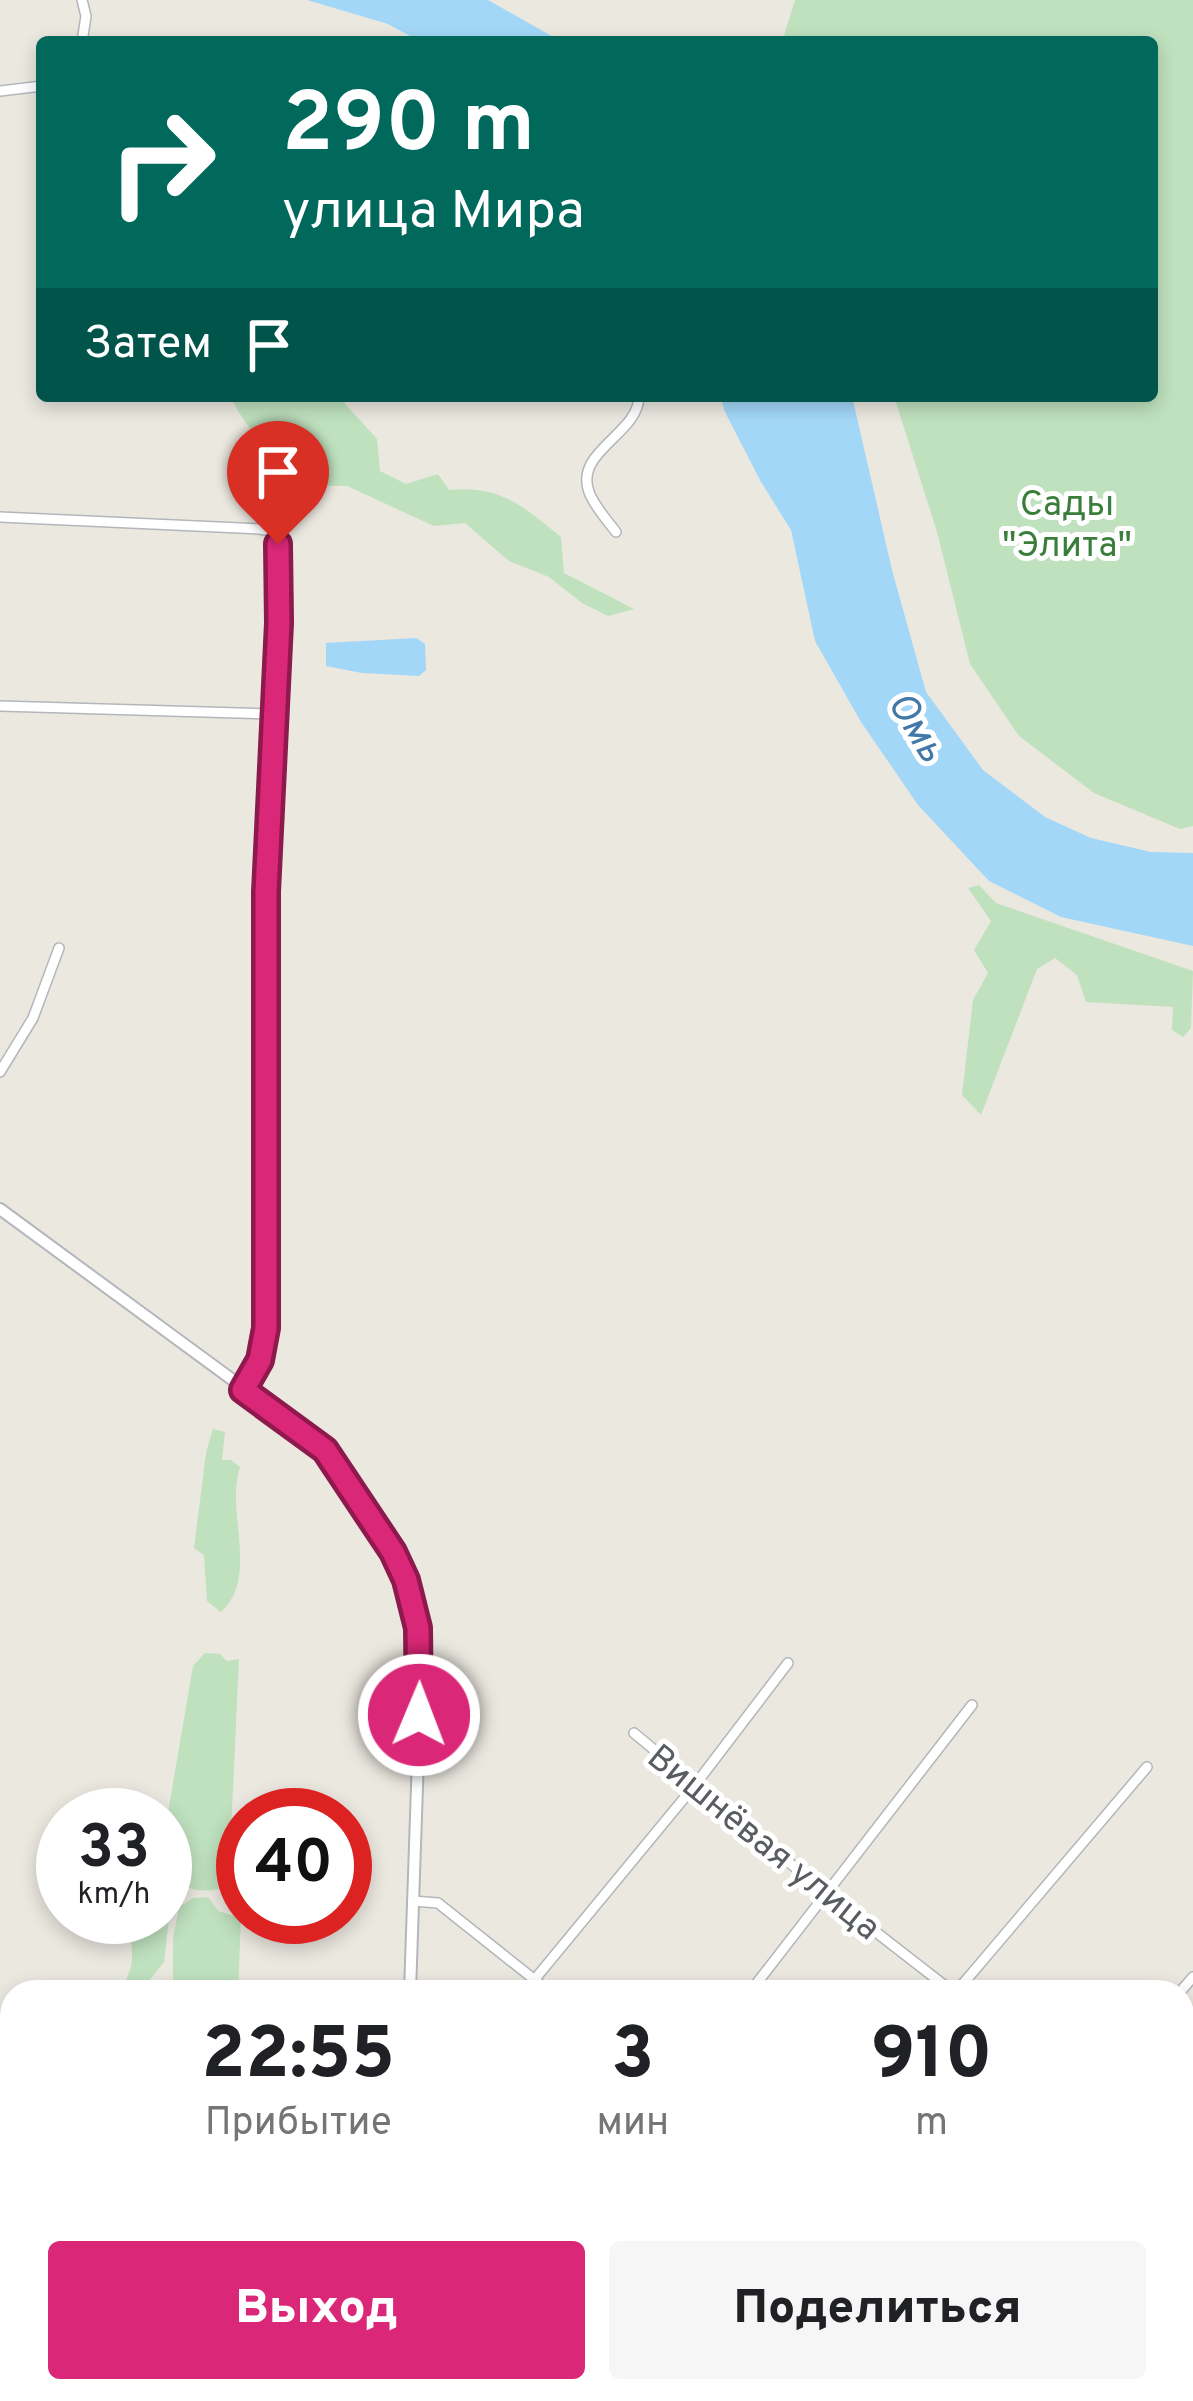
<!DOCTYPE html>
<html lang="ru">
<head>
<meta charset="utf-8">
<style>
  body { margin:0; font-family:Overpass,sans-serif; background:#f6f6f6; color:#202124; height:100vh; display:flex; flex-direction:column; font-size:45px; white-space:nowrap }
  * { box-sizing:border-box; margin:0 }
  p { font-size:39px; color:#757577 }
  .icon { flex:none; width:66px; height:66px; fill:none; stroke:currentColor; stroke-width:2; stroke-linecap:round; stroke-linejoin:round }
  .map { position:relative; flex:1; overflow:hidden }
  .drawer { position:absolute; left:0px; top:1980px; width:1194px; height:423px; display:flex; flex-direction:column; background:#fff; border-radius:36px 36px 0 0; box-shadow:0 6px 18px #0003 }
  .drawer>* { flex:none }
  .hud { position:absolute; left:36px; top:36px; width:1122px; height:366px; border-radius:12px; box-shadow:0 6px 18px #0003; background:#00695c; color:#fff; overflow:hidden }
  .speed { position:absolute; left:36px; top:1788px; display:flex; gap:24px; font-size:60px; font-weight:700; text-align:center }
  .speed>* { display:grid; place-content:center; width:156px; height:156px; border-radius:50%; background:#fff; box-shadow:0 6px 18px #0003; line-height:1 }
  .speed small { font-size:30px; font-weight:400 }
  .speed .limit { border:18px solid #d22; background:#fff; color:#111 }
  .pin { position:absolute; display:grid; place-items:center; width:102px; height:102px; color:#fff; margin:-123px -51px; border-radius:50% 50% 50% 0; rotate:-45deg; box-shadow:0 0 12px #0007 }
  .pin .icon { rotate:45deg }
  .me { position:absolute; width:132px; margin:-66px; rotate:1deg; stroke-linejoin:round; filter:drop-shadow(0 0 9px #0008) }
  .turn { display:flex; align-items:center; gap:42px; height:252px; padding:0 48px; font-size:54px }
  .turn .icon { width:156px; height:156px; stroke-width:2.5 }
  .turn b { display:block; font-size:84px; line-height:102px }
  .then { display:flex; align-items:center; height:114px; padding:0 48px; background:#0003; gap:24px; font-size:45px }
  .eta { display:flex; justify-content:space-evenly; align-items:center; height:204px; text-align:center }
  .eta b { font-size:72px; font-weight:800; line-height:84px }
  .button { display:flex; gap:24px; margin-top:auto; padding:24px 48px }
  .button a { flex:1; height:138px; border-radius:12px; background:#db2777; color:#fff; font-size:48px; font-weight:800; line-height:138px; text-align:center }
  .button a+a { background:#f6f6f6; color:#202124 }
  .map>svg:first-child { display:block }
  .green { fill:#bfe1be }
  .water { fill:#a3d7f8 }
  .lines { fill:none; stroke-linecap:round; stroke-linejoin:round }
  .minor-casing { stroke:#b3b6ba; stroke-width:12 }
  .tertiary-casing { stroke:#b3b6ba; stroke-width:14 }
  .minor { stroke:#fff; stroke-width:9 }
  .tertiary { stroke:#fff; stroke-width:10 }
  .route-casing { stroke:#8e194d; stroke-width:30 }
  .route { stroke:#db2777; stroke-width:21 }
  .labels { text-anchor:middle; stroke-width:10; stroke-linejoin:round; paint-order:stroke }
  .park-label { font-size:36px; fill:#397e3a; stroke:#fff }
  .street-label { font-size:36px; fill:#595c60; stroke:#fff }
  .water-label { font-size:39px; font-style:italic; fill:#4278a8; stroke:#fff }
</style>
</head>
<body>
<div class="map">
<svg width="1193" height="2401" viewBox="0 0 1193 2401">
  <rect width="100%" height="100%" fill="#ebe8e0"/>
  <g class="green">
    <polygon points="795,0 1193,0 1193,826 1180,829 1094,793 1019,736 970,664 937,532 894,396 1152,396 1152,42 782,42"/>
    <path d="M231,396H338L377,439L380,471L406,484L438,474L449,490C500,485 523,506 561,537L564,573L634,609L608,616L582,603L549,577L509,561L465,523L434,526L347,486L293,485C276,452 243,429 231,396Z"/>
    <polygon points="979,885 996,903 1193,971 1191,1028 1183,1037 1172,1030 1173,1007 1086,1002 1077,975 1055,958 1037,969 981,1115 962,1095 973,1000 988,973 974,950 991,921 968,888"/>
    <path d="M213,1429L225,1432L222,1460H231L240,1467C225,1513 260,1576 221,1612L207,1601L204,1555L194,1548L206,1453Z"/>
    <path d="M205,1653L220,1654L227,1661L239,1659L229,1875L222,1888C207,1892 193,1892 179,1883L181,1837L171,1842L165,1830L193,1666Z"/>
    <path d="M165,1866L172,1893L164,1962L140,1992H126C124,1978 131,1973 132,1960C133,1946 129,1932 131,1917H165Z"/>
    <polygon points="208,1897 218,1911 241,1918 238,1992 173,1992 173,1938 179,1907 193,1898"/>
    <polygon points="96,2391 211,2391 211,2401 98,2401"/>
  </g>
  <g class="water">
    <polygon points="307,0 488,0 562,42 421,42 388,24"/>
    <polygon points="720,396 852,396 892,570 926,692 983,770 1045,817 1091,838 1151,852 1193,853 1193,946 1061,917 989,881 918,805 861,722 815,641 791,530 761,482 725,412"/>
    <polygon points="416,638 425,644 426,670 419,676 362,673 326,666 326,643"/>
  </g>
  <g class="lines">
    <g class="minor-casing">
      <g id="minor">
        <polyline points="82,42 86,16 82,0"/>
        <polyline points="0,91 42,86"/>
        <polyline points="481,396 482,396"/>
        <polyline points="0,517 259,529 272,531 279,561 266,892 266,1328 260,1360 243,1391"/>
        <path d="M616,532C607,520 594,506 589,492C574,451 639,434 639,396"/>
        <polyline points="0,706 272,714"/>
        <polyline points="0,1072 33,1018 59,948"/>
        <polyline points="634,1733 827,1894 953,1992"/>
        <polyline points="413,1901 438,1903 550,1992"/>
        <polyline points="535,1979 695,1785 788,1663"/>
        <polyline points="750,1992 972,1705"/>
        <polyline points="956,1992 1147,1767"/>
        <polyline points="1180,1992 1193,1977"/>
        <polyline points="1182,2181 1193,2189"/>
        <polyline points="1182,2266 1193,2253"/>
        <polyline points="1027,2391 1040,2401"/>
        <polyline points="623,2401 631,2391"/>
        <polyline points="845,2401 853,2391"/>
        <polyline points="1070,2401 1078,2391"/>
      </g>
    </g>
    <g class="tertiary-casing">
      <g id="tertiary">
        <polyline points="0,1209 309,1436 337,1465 393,1552 406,1579 419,1628 421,1669 410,1992"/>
        <polyline points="401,2401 401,2391"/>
      </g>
    </g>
    <use href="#minor" class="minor"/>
    <use href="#tertiary" class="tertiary"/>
  </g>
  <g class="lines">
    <g class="route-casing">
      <polyline id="route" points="278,544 279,623 266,892 266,1328 260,1360 243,1390 325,1450 393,1552 406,1580 418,1628 419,1715"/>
    </g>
    <use href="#route" class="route"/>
  </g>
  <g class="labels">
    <g class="park-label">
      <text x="1067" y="515">Сады<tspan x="1067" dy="41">"Элита"</tspan></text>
    </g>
    <g class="street-label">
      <text transform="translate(765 1841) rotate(39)" y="13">Вишнёвая улица</text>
    </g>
    <g class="water-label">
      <text transform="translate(918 726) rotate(59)" y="14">Омь</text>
    </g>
  </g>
</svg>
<div class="speed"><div>33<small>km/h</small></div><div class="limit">40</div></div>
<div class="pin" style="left:278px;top:544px;background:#d93025"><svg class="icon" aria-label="arrive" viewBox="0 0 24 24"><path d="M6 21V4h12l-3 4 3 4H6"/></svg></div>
<svg class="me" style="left:419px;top:1715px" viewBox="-20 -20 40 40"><circle r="17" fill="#db2777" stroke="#fff" stroke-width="3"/><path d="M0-11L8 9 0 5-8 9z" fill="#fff"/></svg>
<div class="hud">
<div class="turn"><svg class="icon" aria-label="right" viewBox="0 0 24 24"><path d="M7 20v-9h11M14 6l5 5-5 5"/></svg><div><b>290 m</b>улица Мира</div></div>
<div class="then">Затем<svg class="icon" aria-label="arrive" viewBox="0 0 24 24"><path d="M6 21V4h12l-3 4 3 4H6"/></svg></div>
</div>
<section class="drawer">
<div class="eta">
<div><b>22:55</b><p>Прибытие</p></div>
<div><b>3</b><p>мин</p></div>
<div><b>910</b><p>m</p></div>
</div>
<div class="button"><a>Выход</a><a>Поделиться</a></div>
</section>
</div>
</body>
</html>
